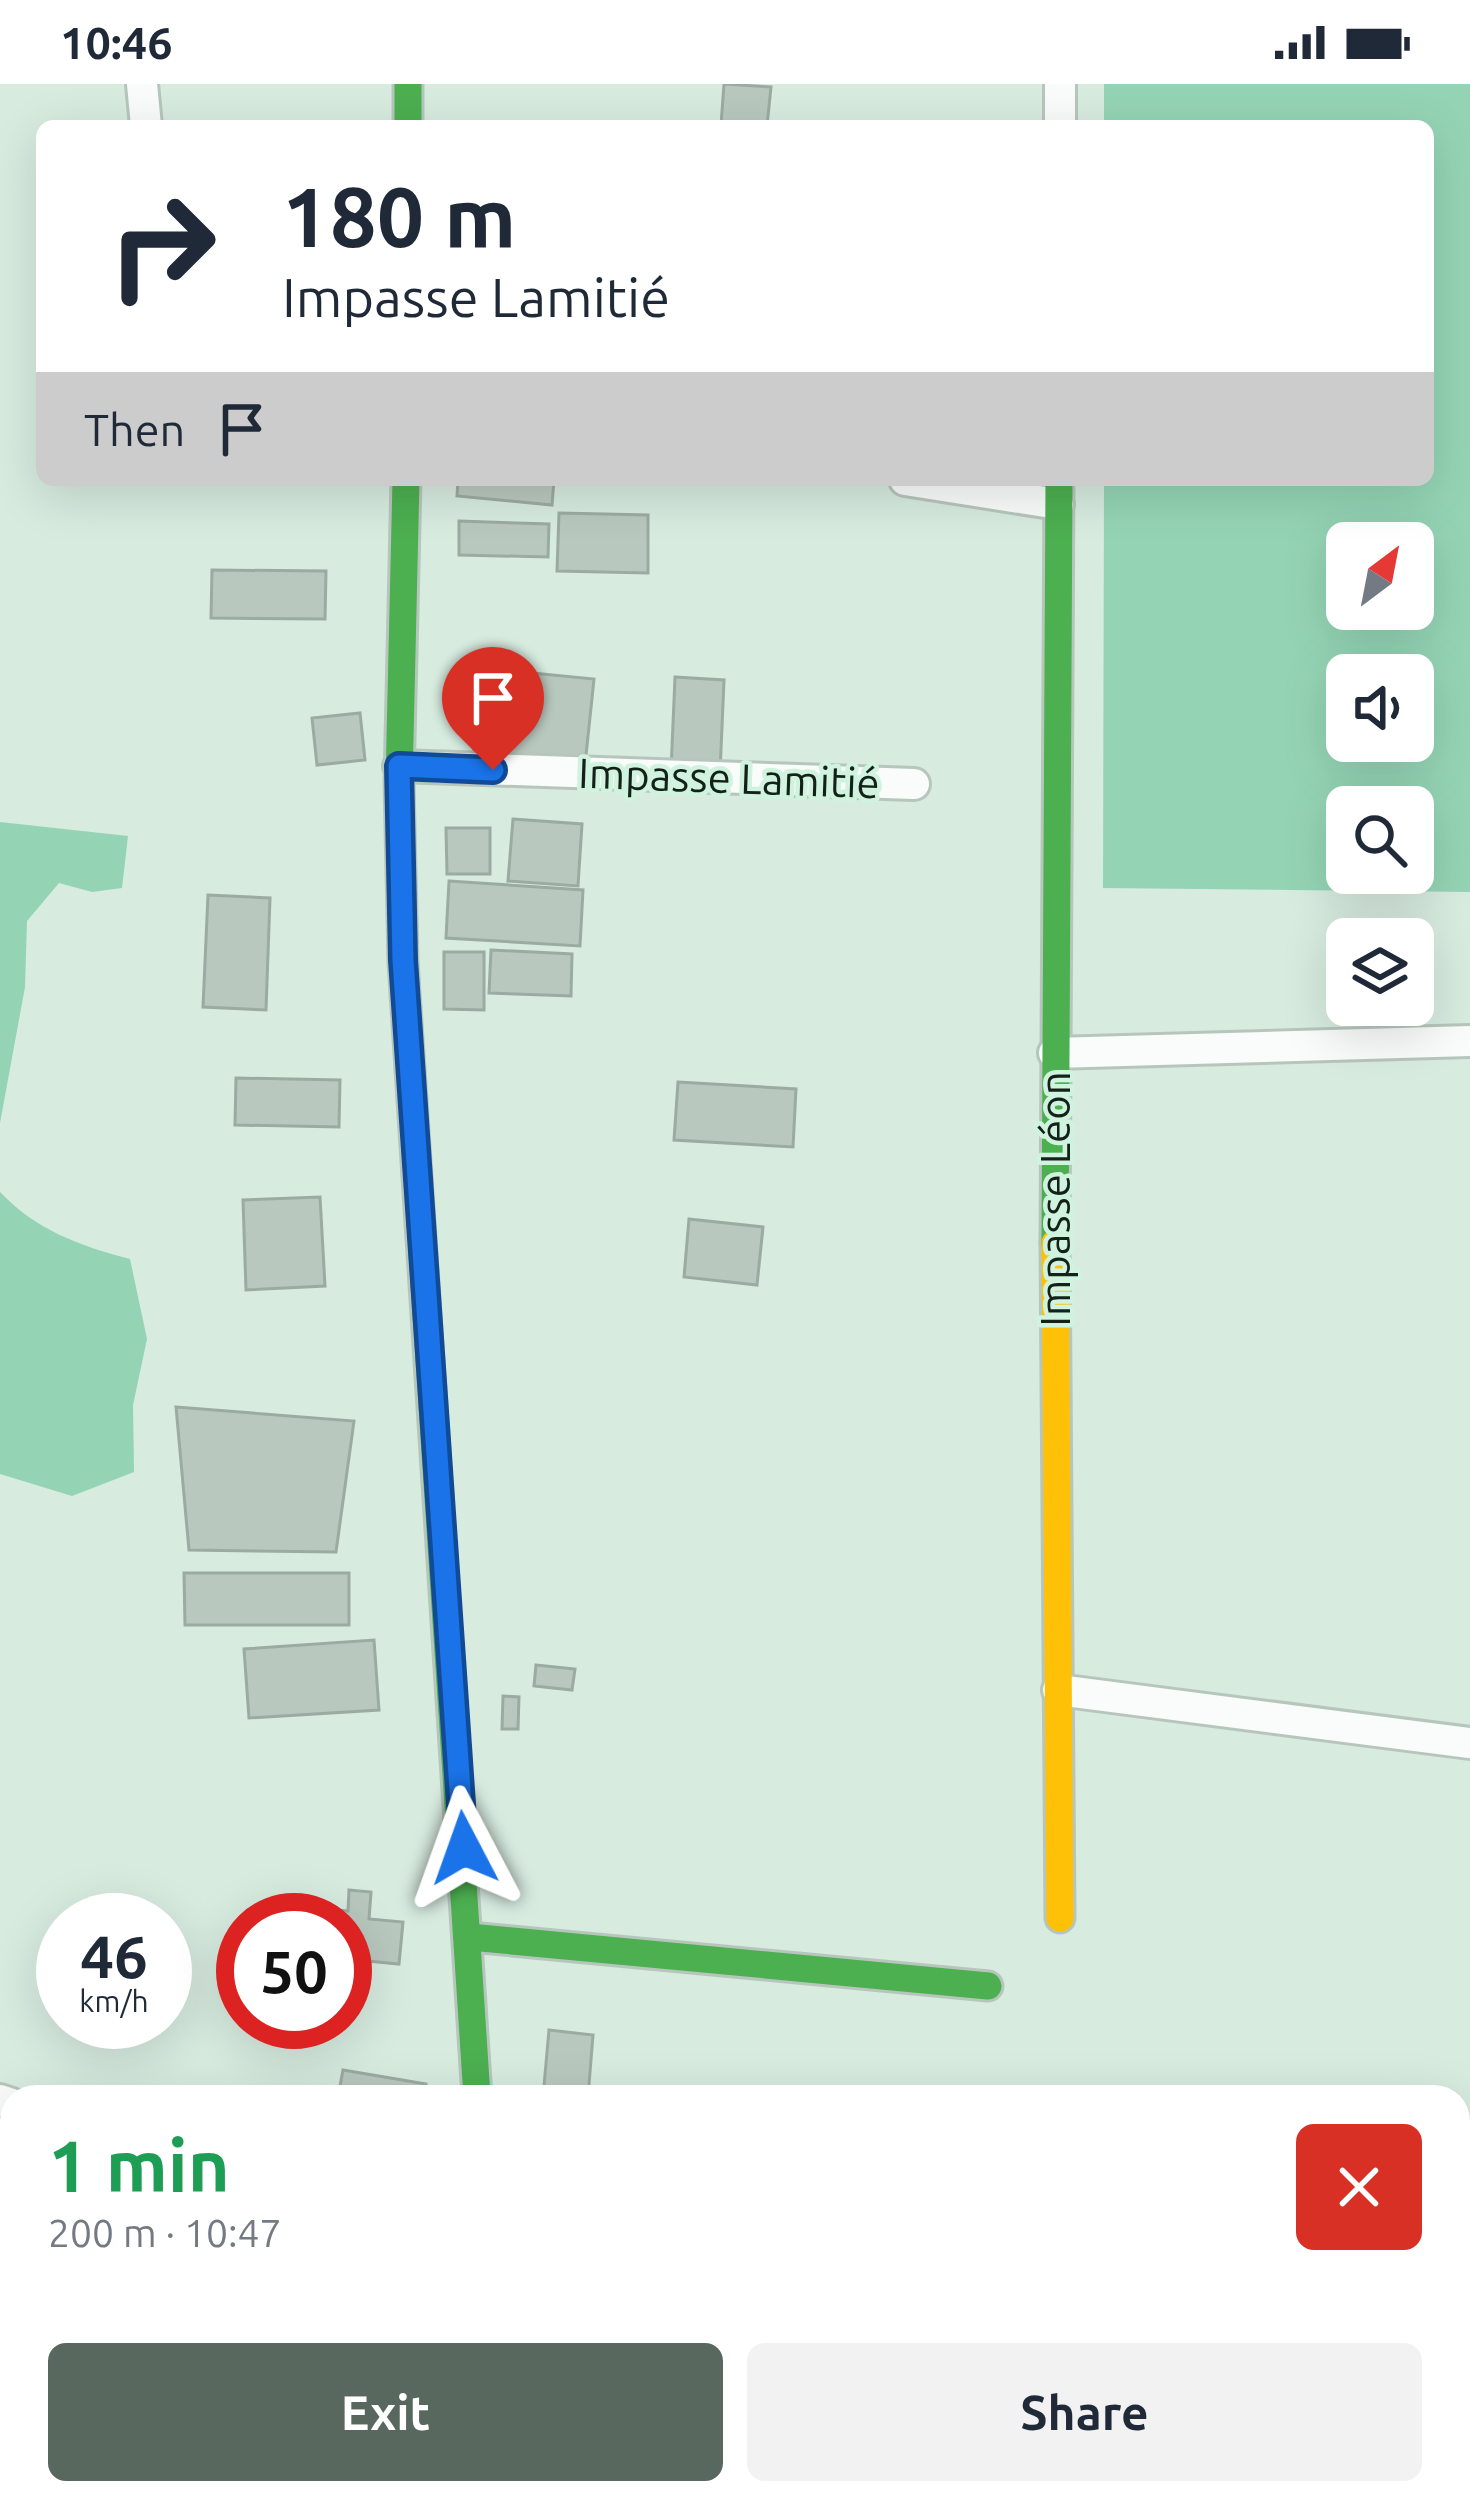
<!DOCTYPE html>
<html lang="en">
<head>
<meta charset="utf-8">
<style>
  body { margin:0; font-family:Ubuntu,sans-serif; background:#f2f2f3; color:#1f2937; height:100vh; display:flex; flex-direction:column; font-size:45px; white-space:nowrap }
  * { box-sizing:border-box; margin:0 }
  p { font-size:39px; color:#747a83 }
  .icon { flex:none; width:66px; height:66px; fill:none; stroke:currentColor; stroke-width:2; stroke-linecap:round; stroke-linejoin:round }
  .map { position:relative; flex:1; overflow:hidden }
  .side { position:absolute; left:0px; top:2001px; width:1470px; height:420px; display:flex; flex-direction:column; background:#fff; border-radius:36px 36px 0 0; box-shadow:0 12px 48px #0002 }
  .side>* { flex:none }
  .top-card { position:absolute; left:36px; top:36px; width:1398px; height:366px; border-radius:18px; box-shadow:0 12px 48px #0002; background:#fff; color:#1f2937; overflow:hidden }
  .needle { width:78px; rotate:32deg }
  .controls { position:absolute; left:1326px; top:438px; display:grid; gap:24px }
  .controls a { display:grid; place-items:center; width:108px; height:108px; border-radius:18px; background:#fff; box-shadow:0 12px 48px #0002; font-size:60px }
  .speed { position:absolute; left:36px; top:1809px; display:flex; gap:24px; font-size:60px; font-weight:700; text-align:center }
  .speed>* { display:grid; place-content:center; width:156px; height:156px; border-radius:50%; background:#fff; box-shadow:0 12px 48px #0002; line-height:1 }
  .speed small { font-size:30px; font-weight:400 }
  .speed .limit { border:18px solid #d22; background:#fff; color:#111 }
  .pin { position:absolute; display:grid; place-items:center; width:102px; height:102px; color:#fff; margin:-123px -51px; border-radius:50% 50% 50% 0; rotate:-45deg; box-shadow:0 0 12px #0007 }
  .pin .icon { rotate:45deg }
  .me { position:absolute; width:132px; margin:-66px; rotate:356deg; stroke-linejoin:round; filter:drop-shadow(0 0 9px #0008) }
  .turn { display:flex; align-items:center; gap:42px; height:252px; padding:0 48px; font-size:54px }
  .turn .icon { width:156px; height:156px; stroke-width:2.5 }
  .turn b { display:block; font-size:84px; line-height:102px }
  .then { display:flex; align-items:center; height:114px; padding:0 48px; background:#0003; gap:24px; font-size:45px }
  .round { display:grid; place-items:center; flex:none; width:126px; height:126px; border-radius:18px; background:#f2f2f3 }
  .overview { display:flex; align-items:center; justify-content:space-between; height:204px; padding:0 48px }
  h1 { font-size:72px; font-weight:600; line-height:90px; color:#1e9e55 }
  .button { display:flex; gap:24px; margin-top:auto; padding:24px 48px }
  .button a { flex:1; height:138px; border-radius:18px; background:#58685e; color:#fff; font-size:48px; font-weight:600; line-height:138px; text-align:center }
  .button a+a { background:#f2f2f3; color:#1f2937 }
  .status { display:flex; justify-content:space-between; align-items:center; height:84px; padding:0 60px; background:#fff; direction:ltr }
  .status svg { height:33px; fill:currentColor }
  .map>svg:first-child { display:block }
  .forest { fill:#94d4b4; fill-rule:evenodd }
  .building { fill:#b9c8bf; stroke:#9caba2; stroke-width:3 }
  .lines { fill:none; stroke-linecap:round; stroke-linejoin:round }
  .street-casing { stroke:#b7c6bd; stroke-width:36 }
  .fast-casing { stroke:#b7c6bd; stroke-width:33 }
  .slow-casing { stroke:#b7c6bd; stroke-width:33 }
  .street { stroke:#f9fcfa; stroke-width:30 }
  .fast { stroke:#4caf50; stroke-width:27 }
  .slow { stroke:#ffc107; stroke-width:27 }
  .route-casing { stroke:#114b97; stroke-width:30 }
  .route { stroke:#1a73e8; stroke-width:21 }
  .labels { text-anchor:middle; stroke-width:9; stroke-linejoin:round; paint-order:stroke }
  .street-label { font-size:42px; fill:#132119; stroke:#cff3de }
</style>
</head>
<body>
<div class="status"><b>10:46</b><svg viewBox="0 0 49 12"><path d="M0 12V9h3v3zM5 12V6h3v6zM10 12V3h3v9zM15 12V0h3v12zM26 1h20v11H26zM47 4h2v5h-2z"/></svg></div>
<div class="map">
<svg width="1470" height="2421" viewBox="0 0 1470 2421">
  <rect width="100%" height="100%" fill="#d7ebdf"/>
  <g class="forest">
    <path d="M1104,0H1470V808L1103,804L1104,396H1428V42H1104ZM1347,459H1413V525H1347ZM1347,591H1413V657H1347ZM1347,723H1413V789H1347Z"/>
    <polygon points="0,738 128,752 122,804 92,808 59,799 27,837 25,903 0,1039"/>
    <path d="M0,1108C36,1146 80,1162 130,1175L147,1255L133,1321L134,1388L72,1412L0,1390Z"/>
  </g>
  <g class="building">
    <polygon points="724,0 771,3 767,42 721,41"/>
    <polygon points="458,396 554,396 552,421 457,412"/>
    <polygon points="559,429 648,431 648,489 557,487"/>
    <polygon points="459,437 549,440 548,473 459,471"/>
    <polygon points="212,486 326,487 325,535 211,534"/>
    <polygon points="512,587 594,595 585,681 474,674 474,643 507,643"/>
    <polygon points="675,593 724,596 720,689 671,687"/>
    <polygon points="360,629 365,676 317,681 312,634"/>
    <polygon points="513,735 582,740 578,802 508,797"/>
    <polygon points="446,744 490,744 490,790 447,790"/>
    <polygon points="449,797 583,806 580,862 446,854"/>
    <polygon points="208,811 270,814 266,926 203,923"/>
    <polygon points="491,866 572,870 571,912 489,909"/>
    <polygon points="444,868 484,868 484,926 444,925"/>
    <polygon points="236,994 340,996 339,1043 235,1041"/>
    <polygon points="678,998 796,1005 793,1063 674,1056"/>
    <polygon points="320,1113 325,1202 246,1206 243,1116"/>
    <polygon points="689,1135 763,1143 757,1201 684,1193"/>
    <polygon points="176,1323 354,1337 336,1468 189,1466"/>
    <polygon points="184,1489 349,1489 349,1541 185,1541"/>
    <polygon points="374,1556 379,1626 249,1634 244,1565"/>
    <polygon points="536,1581 575,1585 572,1606 534,1602"/>
    <polygon points="503,1612 519,1613 518,1645 502,1645"/>
    <polygon points="349,1806 371,1808 369,1835 403,1838 399,1880 345,1875 345,1836 287,1836 288,1821 348,1827"/>
    <polygon points="549,1946 593,1951 588,2013 543,2013"/>
    <polygon points="343,1986 426,2000 424,2013 338,2013"/>
    <polygon points="0,2126 12,2128 12,2203 0,2201"/>
  </g>
  <g class="lines">
    <g class="street-casing">
      <g id="street">
        <polyline points="142,0 146,42"/>
        <polyline points="1060,42 1060,0"/>
        <polyline points="905,396 1058,420"/>
        <polyline points="399,682 914,700"/>
        <polyline points="1054,969 1470,957"/>
        <polyline points="1058,1606 1470,1659"/>
        <polyline points="0,2016 12,2020"/>
        <polyline points="1458,2167 1470,2168"/>
        <polyline points="1458,2346 1470,2346"/>
      </g>
    </g>
    <g class="fast-casing">
      <g id="fast">
        <polyline points="408,0 408,42"/>
        <polyline points="406,396 399,698 403,878 477,2013"/>
        <polyline points="1055,1159 1059,396"/>
        <polyline points="470,1853 988,1902"/>
        <polyline points="496,2409 496,2421"/>
      </g>
    </g>
    <g class="slow-casing">
      <polyline id="slow" points="1055,1159 1060,1834"/>
    </g>
    <use href="#street" class="street"/>
    <use href="#fast" class="fast"/>
    <use href="#slow" class="slow"/>
  </g>
  <g class="lines">
    <g class="route-casing">
      <polyline id="route" points="464,1764 403,876 399,682 493,686"/>
    </g>
    <use href="#route" class="route"/>
  </g>
  <g class="labels">
    <g class="street-label">
      <text transform="translate(729 694) rotate(2)" y="15">Impasse Lamitié</text>
      <text transform="translate(1055 1115) rotate(-90)" y="15">Impasse Léon</text>
    </g>
  </g>
</svg>
<div class="controls">
<a><svg class="needle" viewBox="-14 -14 28 28"><path d="M0-13l5 13h-10z" fill="#e53935"/><path d="M0 13l5-13h-10z" fill="#747a83"/></svg></a>
<a><svg class="icon" aria-label="sound" viewBox="0 0 24 24"><path d="M4 9h4l5-4v14l-5-4H4zM17 9q2 3 0 6"/></svg></a>
<a><svg class="icon" aria-label="search" viewBox="0 0 24 24"><circle cx="10" cy="10" r="6"/><path d="M15 15l6 6"/></svg></a>
<a><svg class="icon" aria-label="layers" viewBox="0 0 24 24"><path d="M12 4l9 5-9 5-9-5zM3 14l9 5 9-5"/></svg></a>
</div>
<div class="speed"><div>46<small>km/h</small></div><div class="limit">50</div></div>
<div class="pin" style="left:493px;top:686px;background:#d93025"><svg class="icon" aria-label="arrive" viewBox="0 0 24 24"><path d="M6 21V4h12l-3 4 3 4H6"/></svg></div>
<svg class="me" style="left:464px;top:1764px" viewBox="-20 -20 40 40"><path d="M0-17L14 15 0 8-14 15z" fill="#1a73e8" stroke="#fff" stroke-width="4"/></svg>
<div class="top-card">
<div class="turn"><svg class="icon" aria-label="right" viewBox="0 0 24 24"><path d="M7 20v-9h11M14 6l5 5-5 5"/></svg><div><b>180 m</b>Impasse Lamitié</div></div>
<div class="then">Then<svg class="icon" aria-label="arrive" viewBox="0 0 24 24"><path d="M6 21V4h12l-3 4 3 4H6"/></svg></div>
</div>
<section class="side">
<div class="overview"><div><h1>1 min</h1><p>200 m · 10:47</p></div><a class="round" style="background:#d93025;color:#fff"><svg class="icon" aria-label="close" viewBox="0 0 24 24"><path d="M6 6l12 12M18 6L6 18"/></svg></a></div>
<div class="button"><a>Exit</a><a>Share</a></div>
</section>
</div>
</body>
</html>
